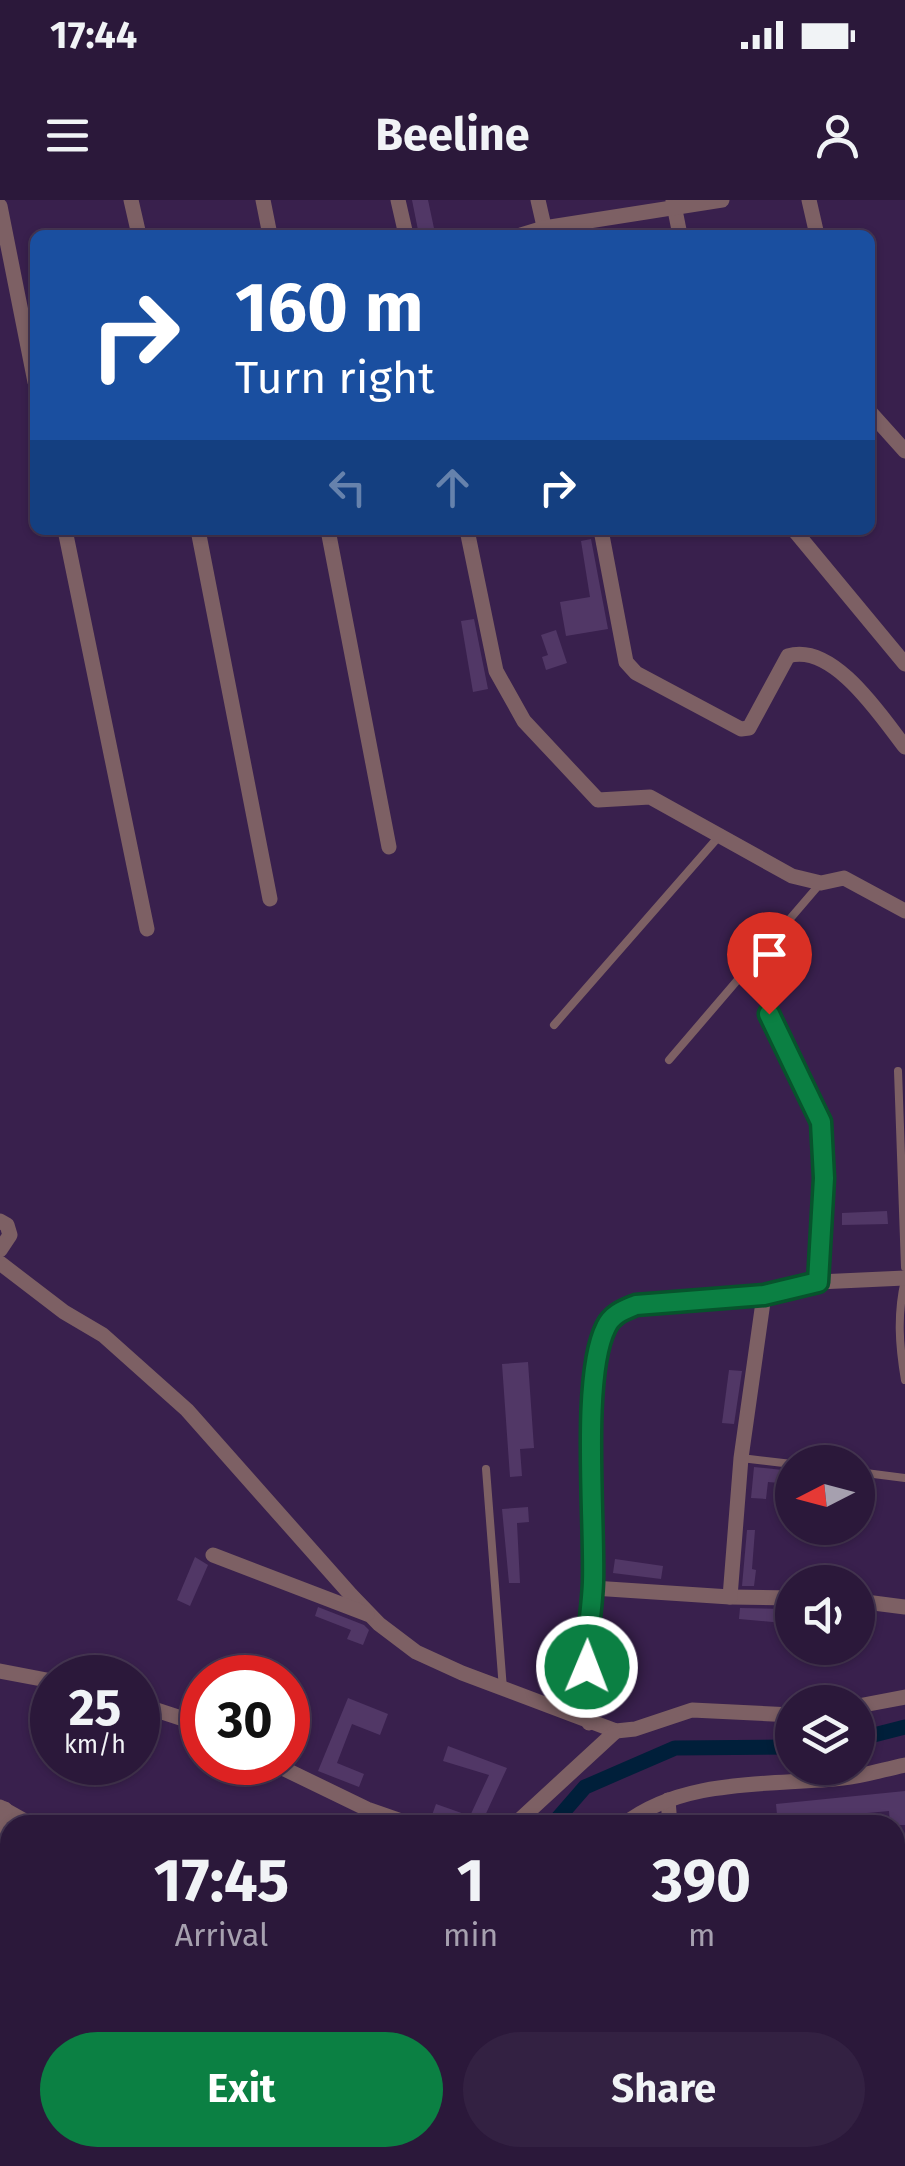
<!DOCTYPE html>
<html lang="en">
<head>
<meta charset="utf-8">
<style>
  body { margin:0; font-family:"Fira Sans",sans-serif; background:#332142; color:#f1f3f6; height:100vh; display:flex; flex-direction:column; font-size:38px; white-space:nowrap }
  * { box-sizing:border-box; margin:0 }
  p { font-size:32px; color:#a6a0af }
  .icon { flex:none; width:55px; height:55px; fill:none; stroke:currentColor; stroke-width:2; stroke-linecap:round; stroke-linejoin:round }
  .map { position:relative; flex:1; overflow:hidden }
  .details { position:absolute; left:0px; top:1615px; width:905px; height:352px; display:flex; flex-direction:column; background:#2b183a; border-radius:30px 30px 0 0; box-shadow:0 2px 8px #0004,0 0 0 2px #473754 }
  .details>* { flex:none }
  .guide { position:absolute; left:30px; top:30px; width:845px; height:305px; border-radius:15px; box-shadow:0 2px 8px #0004,0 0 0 2px #473754; background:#1a4fa0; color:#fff; overflow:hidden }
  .needle { width:65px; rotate:264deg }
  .controls { position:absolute; left:775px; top:1245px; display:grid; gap:20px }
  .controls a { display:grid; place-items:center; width:100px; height:100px; border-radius:50%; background:#2b183a; box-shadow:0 2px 8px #0004,0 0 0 2px #473754; font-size:50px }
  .speed { position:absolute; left:30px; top:1455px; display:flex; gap:20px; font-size:50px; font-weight:700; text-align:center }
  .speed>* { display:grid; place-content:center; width:130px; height:130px; border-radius:50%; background:#2b183a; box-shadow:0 2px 8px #0004,0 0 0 2px #473754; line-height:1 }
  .speed small { font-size:25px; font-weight:400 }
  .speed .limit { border:15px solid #d22; background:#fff; color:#111 }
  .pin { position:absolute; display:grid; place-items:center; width:85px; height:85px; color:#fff; margin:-102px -42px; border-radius:50% 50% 50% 0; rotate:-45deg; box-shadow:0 0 10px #0007 }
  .pin .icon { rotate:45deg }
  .me { position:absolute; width:110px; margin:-55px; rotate:1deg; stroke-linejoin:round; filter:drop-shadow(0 0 8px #0008) }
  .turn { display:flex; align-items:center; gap:35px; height:210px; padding:0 40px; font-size:45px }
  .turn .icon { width:130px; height:130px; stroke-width:2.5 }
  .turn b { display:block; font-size:70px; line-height:85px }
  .lanes { display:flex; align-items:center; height:95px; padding:0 40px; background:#0003; justify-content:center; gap:50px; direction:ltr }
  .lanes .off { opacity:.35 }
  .eta { display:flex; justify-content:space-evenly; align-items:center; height:170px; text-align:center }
  .eta b { font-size:60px; font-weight:700; line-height:70px }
  .primary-button { display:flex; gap:20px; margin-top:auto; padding:20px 40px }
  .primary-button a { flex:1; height:115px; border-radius:60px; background:#0b8043; color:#fff; font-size:40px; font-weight:700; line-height:115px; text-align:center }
  .primary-button a+a { background:#332142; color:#f1f3f6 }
  .status { display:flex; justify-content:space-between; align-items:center; height:70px; padding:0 50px; background:#2b183a; direction:ltr }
  .status svg { height:28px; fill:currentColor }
  header { display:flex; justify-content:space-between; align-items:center; height:130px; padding:0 40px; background:#2b183a; font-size:45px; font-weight:700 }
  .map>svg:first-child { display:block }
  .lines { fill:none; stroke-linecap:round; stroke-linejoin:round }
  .canal { stroke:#001f3a; stroke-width:15 }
  .building { fill:#513766 }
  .service { stroke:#7d6064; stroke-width:8 }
  .minor { stroke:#7d6064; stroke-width:15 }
  .route-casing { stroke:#07532c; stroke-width:25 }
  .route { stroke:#0b8043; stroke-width:18 }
</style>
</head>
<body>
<div class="status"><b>17:44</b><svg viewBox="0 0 49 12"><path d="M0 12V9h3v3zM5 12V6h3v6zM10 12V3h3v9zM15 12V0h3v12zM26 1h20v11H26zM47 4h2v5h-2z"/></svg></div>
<header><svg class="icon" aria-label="menu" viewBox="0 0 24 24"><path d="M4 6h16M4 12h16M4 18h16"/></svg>Beeline<svg class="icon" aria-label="person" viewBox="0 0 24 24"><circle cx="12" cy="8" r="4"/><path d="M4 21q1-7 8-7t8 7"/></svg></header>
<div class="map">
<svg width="905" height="1966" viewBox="0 0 905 1966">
  <rect width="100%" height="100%" fill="#39204d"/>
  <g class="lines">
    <g class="canal">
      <polyline points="858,1539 905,1527"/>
      <polyline points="552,1625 585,1587 675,1548 792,1547"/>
      <polyline points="398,1966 402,1958"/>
    </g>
  </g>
  <g class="building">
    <polygon points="412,0 428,0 435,33 419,35"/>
    <polygon points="591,339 608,429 566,436 560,402 590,397 581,341"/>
    <polygon points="474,419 488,489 473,492 461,421"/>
    <polygon points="556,430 567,463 546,470 542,457 548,455 541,435"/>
    <polygon points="887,1011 888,1024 842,1025 842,1013"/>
    <polygon points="528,1162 534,1248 520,1249 522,1276 510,1277 502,1164"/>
    <polygon points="729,1170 742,1171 734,1224 722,1223"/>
    <polygon points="754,1267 792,1271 792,1284 768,1282 766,1299 751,1298"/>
    <polygon points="528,1307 529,1322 517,1323 520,1383 509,1383 502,1309"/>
    <polygon points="747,1330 755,1330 752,1369 756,1370 754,1386 742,1386"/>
    <polygon points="195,1357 208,1365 190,1406 177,1400"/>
    <polygon points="615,1359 663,1366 661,1379 613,1373"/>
    <polygon points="318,1407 364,1425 369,1430 363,1445 347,1439 351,1430 315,1416"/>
    <polygon points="740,1408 784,1409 783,1423 739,1419"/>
    <polygon points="348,1498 388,1514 380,1535 352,1524 337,1563 364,1574 359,1587 318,1571"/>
    <polygon points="448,1546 507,1568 483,1620 492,1625 450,1625 431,1618 436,1604 470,1616 489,1575 443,1561"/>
    <polygon points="905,1591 905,1625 890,1625 889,1611 857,1614 858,1622 778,1625 776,1604"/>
  </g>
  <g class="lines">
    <g class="service">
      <polyline points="554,825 721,634"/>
      <polyline points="669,860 819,685"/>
      <polyline points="898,871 905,1067"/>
      <path d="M905,1080C897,1114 899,1145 905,1180"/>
      <polyline points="741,1258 792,1264"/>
      <polyline points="486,1269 503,1489"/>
      <polyline points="858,1272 905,1278"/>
      <polyline points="895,1703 905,1702"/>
      <polyline points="895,1891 905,1897"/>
      <polyline points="185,1958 207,1966"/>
      <polyline points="679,1958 680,1966"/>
      <polyline points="372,1966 376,1958"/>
      <polyline points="559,1966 564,1958"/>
    </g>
    <g class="minor">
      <polyline points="131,0 139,35"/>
      <polyline points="263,0 270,35"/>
      <polyline points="398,0 406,35"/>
      <polyline points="538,0 546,35"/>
      <polyline points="673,0 680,35"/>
      <polyline points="809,0 817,35"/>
      <polyline points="0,6 35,182"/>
      <polyline points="521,35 544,28 722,0"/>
      <polyline points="870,212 905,251"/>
      <polyline points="65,330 147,729"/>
      <polyline points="198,330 270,699"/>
      <polyline points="328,330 389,647"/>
      <polyline points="467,330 496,471 524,521 598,600 650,597 792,676 821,683 844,678 905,711"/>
      <path d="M601,330L626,462L636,473L741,529L749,528L788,456C833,442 881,516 905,547"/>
      <polyline points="794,330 905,464"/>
      <polyline points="0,1021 7,1025 10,1035 0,1050"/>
      <polyline points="0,1063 64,1112 103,1135 187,1210 351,1395 379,1424 416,1452 462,1473 616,1531 635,1529 692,1510 792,1515"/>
      <polyline points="818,1082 905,1078"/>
      <polyline points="213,1355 367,1414"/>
      <path d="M593,1388C593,1330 582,1172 606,1126C612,1114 624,1110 637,1105L764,1095"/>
      <polyline points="730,1397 792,1398"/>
      <polyline points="858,1401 905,1407"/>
      <polyline points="0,1471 52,1481"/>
      <polyline points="138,1504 202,1525"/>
      <polyline points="858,1506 905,1497"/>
      <polyline points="589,1523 586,1440 593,1388 730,1397 741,1258 764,1095 818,1082 824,978 821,923 769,814"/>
      <polyline points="270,1562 367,1609 413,1625"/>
      <polyline points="668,1600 670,1625"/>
      <polyline points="0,1607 32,1625"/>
      <polyline points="514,1625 616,1531"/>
      <path d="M623,1625C684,1577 771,1586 843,1578C864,1576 885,1569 905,1565"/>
      <polyline points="0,1650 5,1609"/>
      <polyline points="0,1786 10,1805"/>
      <polyline points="438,1966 442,1958"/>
    </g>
  </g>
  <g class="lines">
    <g class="route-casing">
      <path id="route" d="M587,1467C586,1438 592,1411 593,1382C595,1321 581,1176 606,1127C612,1114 624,1110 636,1105L764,1095L818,1082L824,978L821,922L769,814"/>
    </g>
    <use href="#route" class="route"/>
  </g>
</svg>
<div class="controls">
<a><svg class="needle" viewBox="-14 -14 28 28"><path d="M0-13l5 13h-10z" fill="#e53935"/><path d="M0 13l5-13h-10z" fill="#a6a0af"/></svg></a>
<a><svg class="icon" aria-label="sound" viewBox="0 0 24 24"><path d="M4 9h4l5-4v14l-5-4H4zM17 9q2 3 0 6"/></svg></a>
<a><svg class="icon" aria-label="layers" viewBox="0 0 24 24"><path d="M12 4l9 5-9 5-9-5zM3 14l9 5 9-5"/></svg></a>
</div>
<div class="speed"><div>25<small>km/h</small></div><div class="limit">30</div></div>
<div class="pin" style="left:769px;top:814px;background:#d93025"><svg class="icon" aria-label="arrive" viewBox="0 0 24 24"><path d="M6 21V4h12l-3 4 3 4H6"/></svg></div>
<svg class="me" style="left:587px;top:1467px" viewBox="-20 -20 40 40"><circle r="17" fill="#0b8043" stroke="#fff" stroke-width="3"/><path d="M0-11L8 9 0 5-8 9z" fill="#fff"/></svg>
<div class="guide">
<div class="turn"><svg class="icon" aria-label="right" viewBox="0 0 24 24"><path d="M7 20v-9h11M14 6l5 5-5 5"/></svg><div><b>160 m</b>Turn right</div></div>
<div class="lanes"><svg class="icon off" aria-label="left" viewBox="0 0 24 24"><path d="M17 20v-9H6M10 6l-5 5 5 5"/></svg><svg class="icon off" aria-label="ahead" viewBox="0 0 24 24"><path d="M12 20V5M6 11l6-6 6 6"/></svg><svg class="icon" aria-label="right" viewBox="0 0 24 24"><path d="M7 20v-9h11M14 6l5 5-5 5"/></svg></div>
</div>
<section class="details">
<div class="eta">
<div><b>17:45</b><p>Arrival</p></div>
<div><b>1</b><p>min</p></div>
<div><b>390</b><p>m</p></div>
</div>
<div class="primary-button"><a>Exit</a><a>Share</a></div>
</section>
</div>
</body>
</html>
